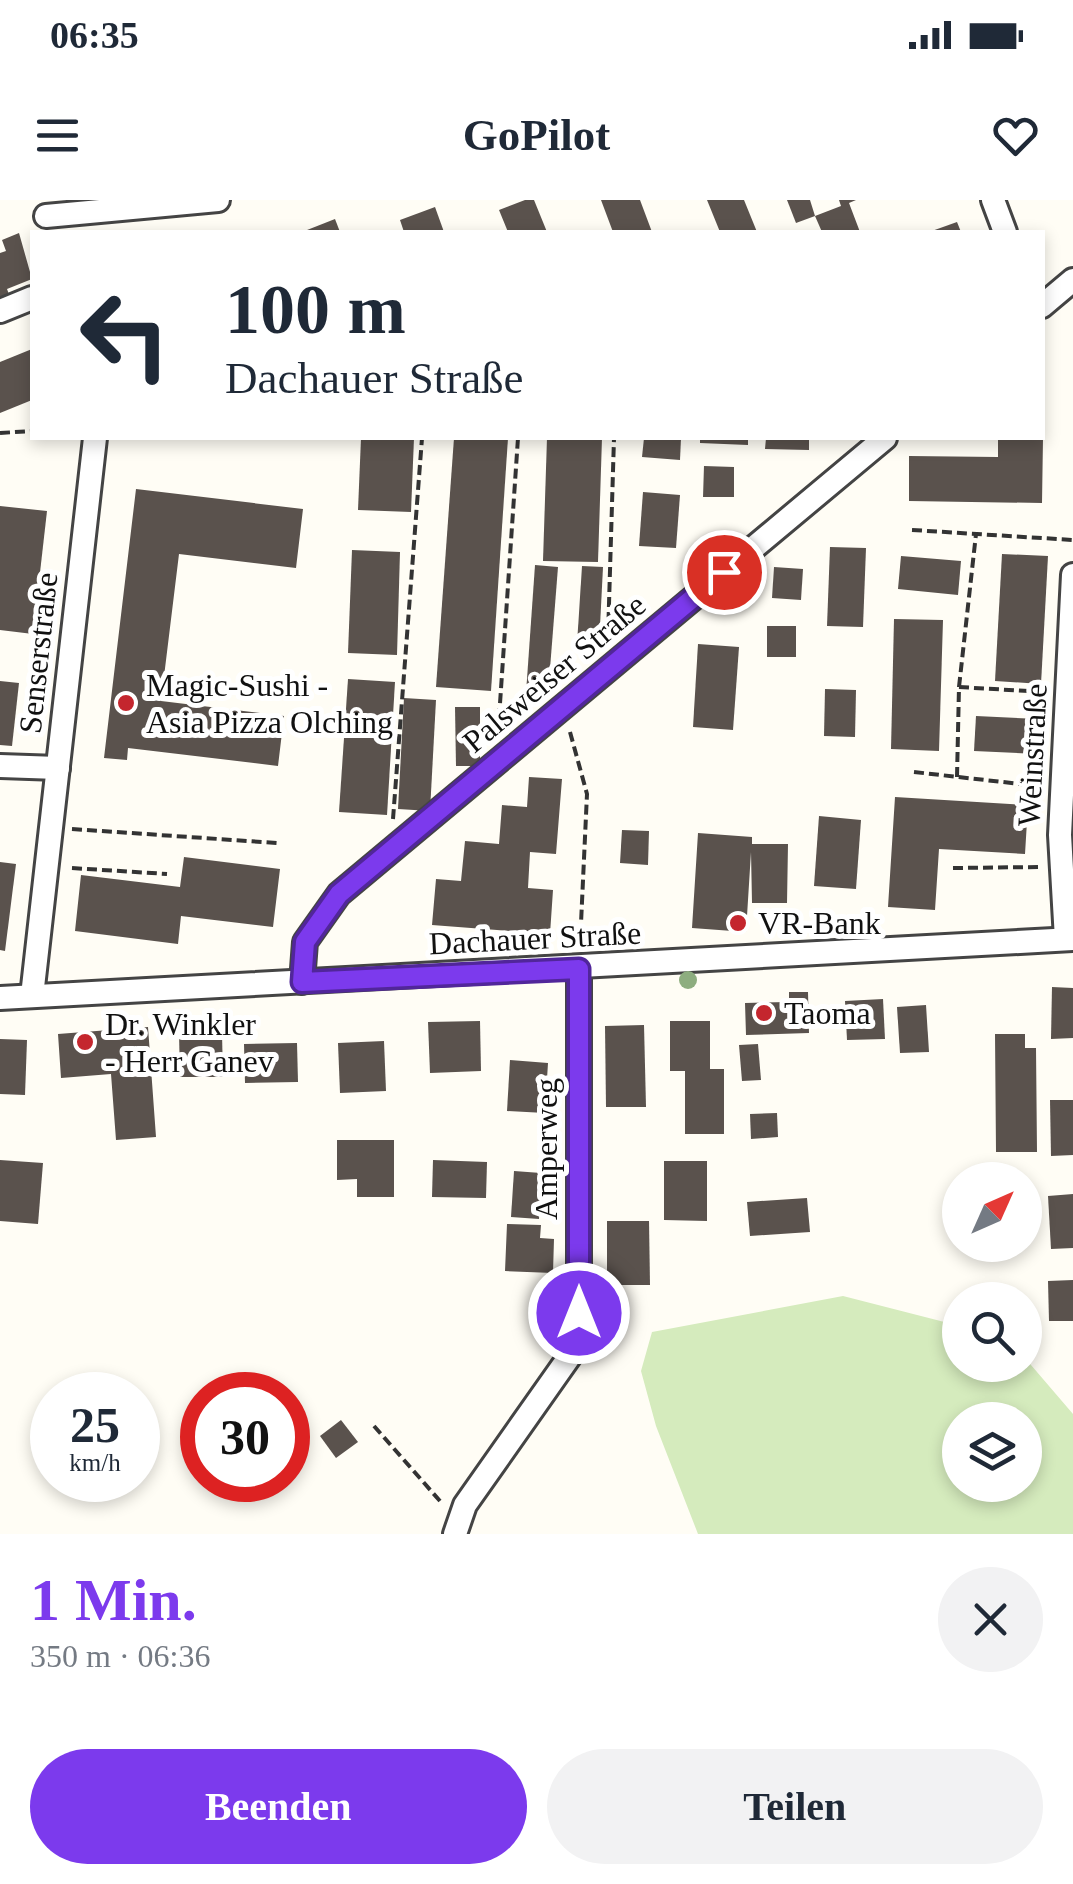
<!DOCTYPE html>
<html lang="de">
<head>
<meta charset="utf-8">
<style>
  body { margin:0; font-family:"Times New Roman",serif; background:#f2f2f3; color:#1f2937; height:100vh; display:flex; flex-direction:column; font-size:38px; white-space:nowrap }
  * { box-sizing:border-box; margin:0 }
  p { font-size:32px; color:#747a83 }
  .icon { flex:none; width:55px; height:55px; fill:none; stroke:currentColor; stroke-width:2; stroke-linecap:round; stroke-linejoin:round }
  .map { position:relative; height:1334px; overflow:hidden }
  .side { display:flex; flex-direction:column; background:#fff; flex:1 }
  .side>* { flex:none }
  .guide { position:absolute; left:30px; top:30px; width:1015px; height:210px; border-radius:0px; box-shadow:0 5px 15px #0003; background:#fff; color:#1f2937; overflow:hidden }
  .needle { width:65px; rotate:45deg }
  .tools { position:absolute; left:942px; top:962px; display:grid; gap:20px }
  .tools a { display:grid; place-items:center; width:100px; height:100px; border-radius:50%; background:#fff; box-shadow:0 5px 15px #0003; font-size:50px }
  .speed { position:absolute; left:30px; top:1172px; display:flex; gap:20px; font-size:50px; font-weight:700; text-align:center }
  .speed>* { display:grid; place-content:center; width:130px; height:130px; border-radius:50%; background:#fff; box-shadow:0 5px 15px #0003; line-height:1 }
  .speed small { font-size:25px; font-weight:400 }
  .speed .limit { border:15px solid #d22; background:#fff; color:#111 }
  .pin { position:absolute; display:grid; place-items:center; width:85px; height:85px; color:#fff; margin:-42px; border:5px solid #fff; border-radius:50%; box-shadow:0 2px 10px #0007 }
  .me { position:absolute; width:110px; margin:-55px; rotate:0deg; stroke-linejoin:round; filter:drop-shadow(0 0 8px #0008) }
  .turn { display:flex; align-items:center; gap:35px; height:210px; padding:0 30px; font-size:45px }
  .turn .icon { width:130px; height:130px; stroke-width:2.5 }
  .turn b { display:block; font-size:70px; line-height:85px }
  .round { display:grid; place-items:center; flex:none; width:105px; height:105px; border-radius:52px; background:#f2f2f3 }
  .head { display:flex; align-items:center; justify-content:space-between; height:170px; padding:0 30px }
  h1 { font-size:60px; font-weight:700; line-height:75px; color:#7c3aed }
  .button { display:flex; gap:20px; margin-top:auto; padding:20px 30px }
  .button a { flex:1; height:115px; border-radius:60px; background:#7c3aed; color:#fff; font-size:40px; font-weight:700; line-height:115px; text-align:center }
  .button a+a { background:#f2f2f3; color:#1f2937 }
  .status { display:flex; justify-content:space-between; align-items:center; height:70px; padding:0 50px; background:#fff; direction:ltr }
  .status svg { height:28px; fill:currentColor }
  header { display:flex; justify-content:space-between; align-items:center; height:130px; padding:0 30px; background:#fff; font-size:45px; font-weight:700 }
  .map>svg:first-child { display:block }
  .green { fill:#d5ebbd; fill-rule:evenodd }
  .building { fill:#5a524d }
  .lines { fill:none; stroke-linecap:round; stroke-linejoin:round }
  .minor-casing { stroke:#444; stroke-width:28 }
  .path { stroke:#333; stroke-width:4; stroke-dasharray:10 5; stroke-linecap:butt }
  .minor { stroke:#fff; stroke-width:22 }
  .tree { fill:#8dad7f }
  .route-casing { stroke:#51269a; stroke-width:25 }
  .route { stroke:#7c3aed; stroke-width:18 }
  .poi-dot { fill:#c4262e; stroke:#fff; stroke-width:4 }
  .labels { text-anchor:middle; stroke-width:10; stroke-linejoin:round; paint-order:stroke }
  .street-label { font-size:32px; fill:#111; stroke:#fff }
  .poi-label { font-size:32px; fill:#111; stroke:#fff; text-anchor:start }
</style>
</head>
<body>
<div class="status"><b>06:35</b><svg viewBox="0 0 49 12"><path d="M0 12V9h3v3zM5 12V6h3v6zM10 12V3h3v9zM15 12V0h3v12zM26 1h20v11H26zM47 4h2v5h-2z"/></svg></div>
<header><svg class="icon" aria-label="menu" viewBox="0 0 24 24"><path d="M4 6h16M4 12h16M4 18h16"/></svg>GoPilot<svg class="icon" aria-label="heart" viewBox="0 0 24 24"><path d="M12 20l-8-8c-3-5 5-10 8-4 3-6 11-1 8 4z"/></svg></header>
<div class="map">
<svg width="1073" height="1334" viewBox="0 0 1073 1334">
  <rect width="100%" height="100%" fill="#fffdf5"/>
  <path class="green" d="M843,1096L960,1126V1165H1025V1158L1073,1214V1334H698L656,1226L641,1171L652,1132ZM960,1220H1025V1285H960Z"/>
  <g class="building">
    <polygon points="525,0 534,0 547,32 508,32 499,10"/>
    <polygon points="601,0 640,0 652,32 613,32"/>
    <polygon points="707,0 744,0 757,32 720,32"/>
    <polygon points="787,0 810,0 815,16 796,23"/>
    <polygon points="839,0 856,0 849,3 860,32 822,32 815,16 841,6"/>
    <polygon points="435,7 444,32 404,32 400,20"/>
    <polygon points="335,19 340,32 302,32"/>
    <polygon points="957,22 961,32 929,32"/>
    <polygon points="19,33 32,79 7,89 10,97 0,100 0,53 6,51 2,40"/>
    <polygon points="32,149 32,200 0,213 0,162"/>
    <polygon points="361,238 414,238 411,312 358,310"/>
    <polygon points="454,238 508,238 491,491 436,487"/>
    <polygon points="547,238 602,238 598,362 543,361"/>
    <polygon points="644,238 681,238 680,260 642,257"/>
    <polygon points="700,238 748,238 748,245 700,243"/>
    <polygon points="766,238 809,238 809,250 765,249"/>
    <polygon points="998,238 1043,238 1042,303 909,301 909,256 998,257"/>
    <polygon points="704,266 734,267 734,297 703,297"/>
    <polygon points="136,289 303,309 296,368 179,354 161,501 284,516 278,566 128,548 127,560 104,558"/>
    <polygon points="643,292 680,295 676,348 639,346"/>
    <polygon points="0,306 47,311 33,434 0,430"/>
    <polygon points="830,347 866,348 863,427 827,426"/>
    <polygon points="352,350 400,352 397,455 348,453"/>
    <polygon points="1002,354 1048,356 1041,484 995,481"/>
    <polygon points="901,356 961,361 958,395 898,389"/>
    <polygon points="535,365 558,367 548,494 526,493"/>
    <polygon points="582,366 603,367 599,446 577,444"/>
    <polygon points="774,367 803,369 801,400 772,398"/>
    <polygon points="894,419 943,420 939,551 891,549"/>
    <rect x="767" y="426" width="29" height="31"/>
    <polygon points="698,444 739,447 733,530 693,527"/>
    <polygon points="348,479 395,482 387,615 339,612"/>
    <polygon points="0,481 19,483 12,546 0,545"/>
    <polygon points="825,489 856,490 855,537 824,536"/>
    <polygon points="404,498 436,500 430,611 398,609"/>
    <polygon points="455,507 480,507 480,566 456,566"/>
    <polygon points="976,516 1039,519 1037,554 974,551"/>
    <polygon points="529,577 562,579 556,654 530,652 528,688 553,690 550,734 432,725 436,679 461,681 465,641 499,644 502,605 527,607"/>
    <polygon points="895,597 1028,605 1025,654 939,649 935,710 888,707"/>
    <polygon points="819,616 861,620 856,689 814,686"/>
    <polygon points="622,630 649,631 648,665 620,663"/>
    <polygon points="698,633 752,637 752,644 788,644 787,703 752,703 751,652 746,732 692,728"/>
    <polygon points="184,657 280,669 273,727 181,716 178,744 75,731 81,675 180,687"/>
    <polygon points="0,662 16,664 5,751 0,750"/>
    <polygon points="1052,787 1073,788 1073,838 1051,839"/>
    <polygon points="789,792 808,792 809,833 746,835 745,803 789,802"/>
    <polygon points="883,799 885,839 847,840 845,801"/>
    <polygon points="926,805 929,852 900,853 897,807"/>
    <polygon points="480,821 481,871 430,873 428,822"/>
    <polygon points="670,821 710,821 710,869 724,869 724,934 685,934 685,871 670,871"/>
    <polygon points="644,825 646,907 606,907 605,826"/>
    <polygon points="148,827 156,937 116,940 111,874 61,878 58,834"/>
    <polygon points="179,833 222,833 223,877 180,877"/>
    <polygon points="995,834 1025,834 1025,848 1036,848 1037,952 996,952"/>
    <polygon points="0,839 27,840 25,895 0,894"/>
    <polygon points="384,841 386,891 340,893 338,843"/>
    <polygon points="297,843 298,882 245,883 244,844"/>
    <polygon points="758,844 761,880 742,881 739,845"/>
    <polygon points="510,860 548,863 545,913 507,911"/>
    <polygon points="1050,900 1073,900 1073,955 1051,956"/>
    <polygon points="777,913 778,937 751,939 750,914"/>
    <polygon points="337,940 394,940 394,997 357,997 357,979 337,980"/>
    <polygon points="0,960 43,963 38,1024 0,1021"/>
    <polygon points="433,960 487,962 486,998 432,997"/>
    <polygon points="664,961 707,961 707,1021 664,1020"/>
    <polygon points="514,971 541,973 539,1019 511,1017"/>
    <polygon points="1073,994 1073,1048 1051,1049 1048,996"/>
    <polygon points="807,998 810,1032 750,1036 747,1002"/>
    <polygon points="607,1021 649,1021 650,1085 607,1085"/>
    <polygon points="507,1024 541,1025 540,1038 554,1039 553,1073 505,1071"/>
    <polygon points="1073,1080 1073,1121 1049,1121 1048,1081"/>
    <polygon points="341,1220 358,1242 336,1258 320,1236"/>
  </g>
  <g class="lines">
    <g class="minor-casing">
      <g id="minor">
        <polyline points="993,0 1005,32"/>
        <polyline points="46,16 218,0"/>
        <polyline points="1042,106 1073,80"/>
        <polyline points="0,111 32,98"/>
        <polyline points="0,566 58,568"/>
        <polyline points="1066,739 1060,635 1073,375"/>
        <polyline points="302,782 305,742 339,694 885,238"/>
        <polyline points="32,796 95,238"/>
        <polyline points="0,798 1073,739"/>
        <polyline points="455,1334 465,1305 572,1153 579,1113 579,769"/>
      </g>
    </g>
    <g class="path">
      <polyline points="0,233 32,231"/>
      <polyline points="944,238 976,238"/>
      <polyline points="912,330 1073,340"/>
      <polyline points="608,437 614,238"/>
      <polyline points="959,487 1044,492"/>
      <polyline points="570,532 587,594 580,745"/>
      <polyline points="498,533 518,238"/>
      <polyline points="914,572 1038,586"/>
      <polyline points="957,577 959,487 976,334"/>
      <polyline points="393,619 422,238"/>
      <polyline points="72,629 277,643"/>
      <polyline points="72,668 167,674"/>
      <polyline points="953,668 1039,667"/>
      <polyline points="374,1226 440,1301"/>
    </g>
    <use href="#minor" class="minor"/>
  </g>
  <circle class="tree" cx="688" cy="780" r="9"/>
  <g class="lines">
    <g class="route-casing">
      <polyline id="route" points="579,1113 579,769 302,782 305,742 339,694 724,372"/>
    </g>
    <use href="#route" class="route"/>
  </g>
  <g class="poi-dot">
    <circle cx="126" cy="503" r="10"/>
    <circle cx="738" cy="723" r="10"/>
    <circle cx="764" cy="813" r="10"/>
    <circle cx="85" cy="842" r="10"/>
  </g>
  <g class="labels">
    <g class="street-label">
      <text transform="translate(38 453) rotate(-84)" y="11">Senserstraße</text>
      <text transform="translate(554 473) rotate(-40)" y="11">Palsweiser Straße</text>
      <text transform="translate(1032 555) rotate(-87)" y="11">Weinstraße</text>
      <text transform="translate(535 738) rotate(-3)" y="11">Dachauer Straße</text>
      <text transform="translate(546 949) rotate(-90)" y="11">Amperweg</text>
    </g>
    <g class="poi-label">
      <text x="146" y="496">Magic-Sushi -<tspan x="146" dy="37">Asia Pizza Olching</tspan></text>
      <text x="758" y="734">VR-Bank</text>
      <text x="784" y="824">Taoma</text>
      <text x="105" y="835">Dr. Winkler<tspan x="105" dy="37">- Herr Ganev</tspan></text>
    </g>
  </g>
</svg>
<div class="tools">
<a><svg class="needle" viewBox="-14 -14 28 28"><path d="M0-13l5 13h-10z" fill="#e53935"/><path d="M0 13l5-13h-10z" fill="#747a83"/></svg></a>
<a><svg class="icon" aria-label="search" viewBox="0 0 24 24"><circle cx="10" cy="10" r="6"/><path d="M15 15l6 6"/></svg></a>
<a><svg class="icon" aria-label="layers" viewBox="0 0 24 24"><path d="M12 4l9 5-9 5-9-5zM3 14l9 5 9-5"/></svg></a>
</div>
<div class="speed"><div>25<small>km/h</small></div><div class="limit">30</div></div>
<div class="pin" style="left:724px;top:372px;background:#d93025"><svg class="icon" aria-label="arrive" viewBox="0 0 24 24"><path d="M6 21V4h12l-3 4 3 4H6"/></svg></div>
<svg class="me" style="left:579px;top:1113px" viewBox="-20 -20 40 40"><circle r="17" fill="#7c3aed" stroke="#fff" stroke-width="3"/><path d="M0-11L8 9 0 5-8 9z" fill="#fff"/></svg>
<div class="guide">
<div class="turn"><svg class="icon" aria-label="left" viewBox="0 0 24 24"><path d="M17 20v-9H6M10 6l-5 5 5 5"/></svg><div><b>100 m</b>Dachauer Straße</div></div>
</div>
</div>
<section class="side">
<div class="head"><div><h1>1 Min.</h1><p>350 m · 06:36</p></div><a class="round"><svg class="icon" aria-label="close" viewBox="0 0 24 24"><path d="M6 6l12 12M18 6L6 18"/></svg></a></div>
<div class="button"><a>Beenden</a><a>Teilen</a></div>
</section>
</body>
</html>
